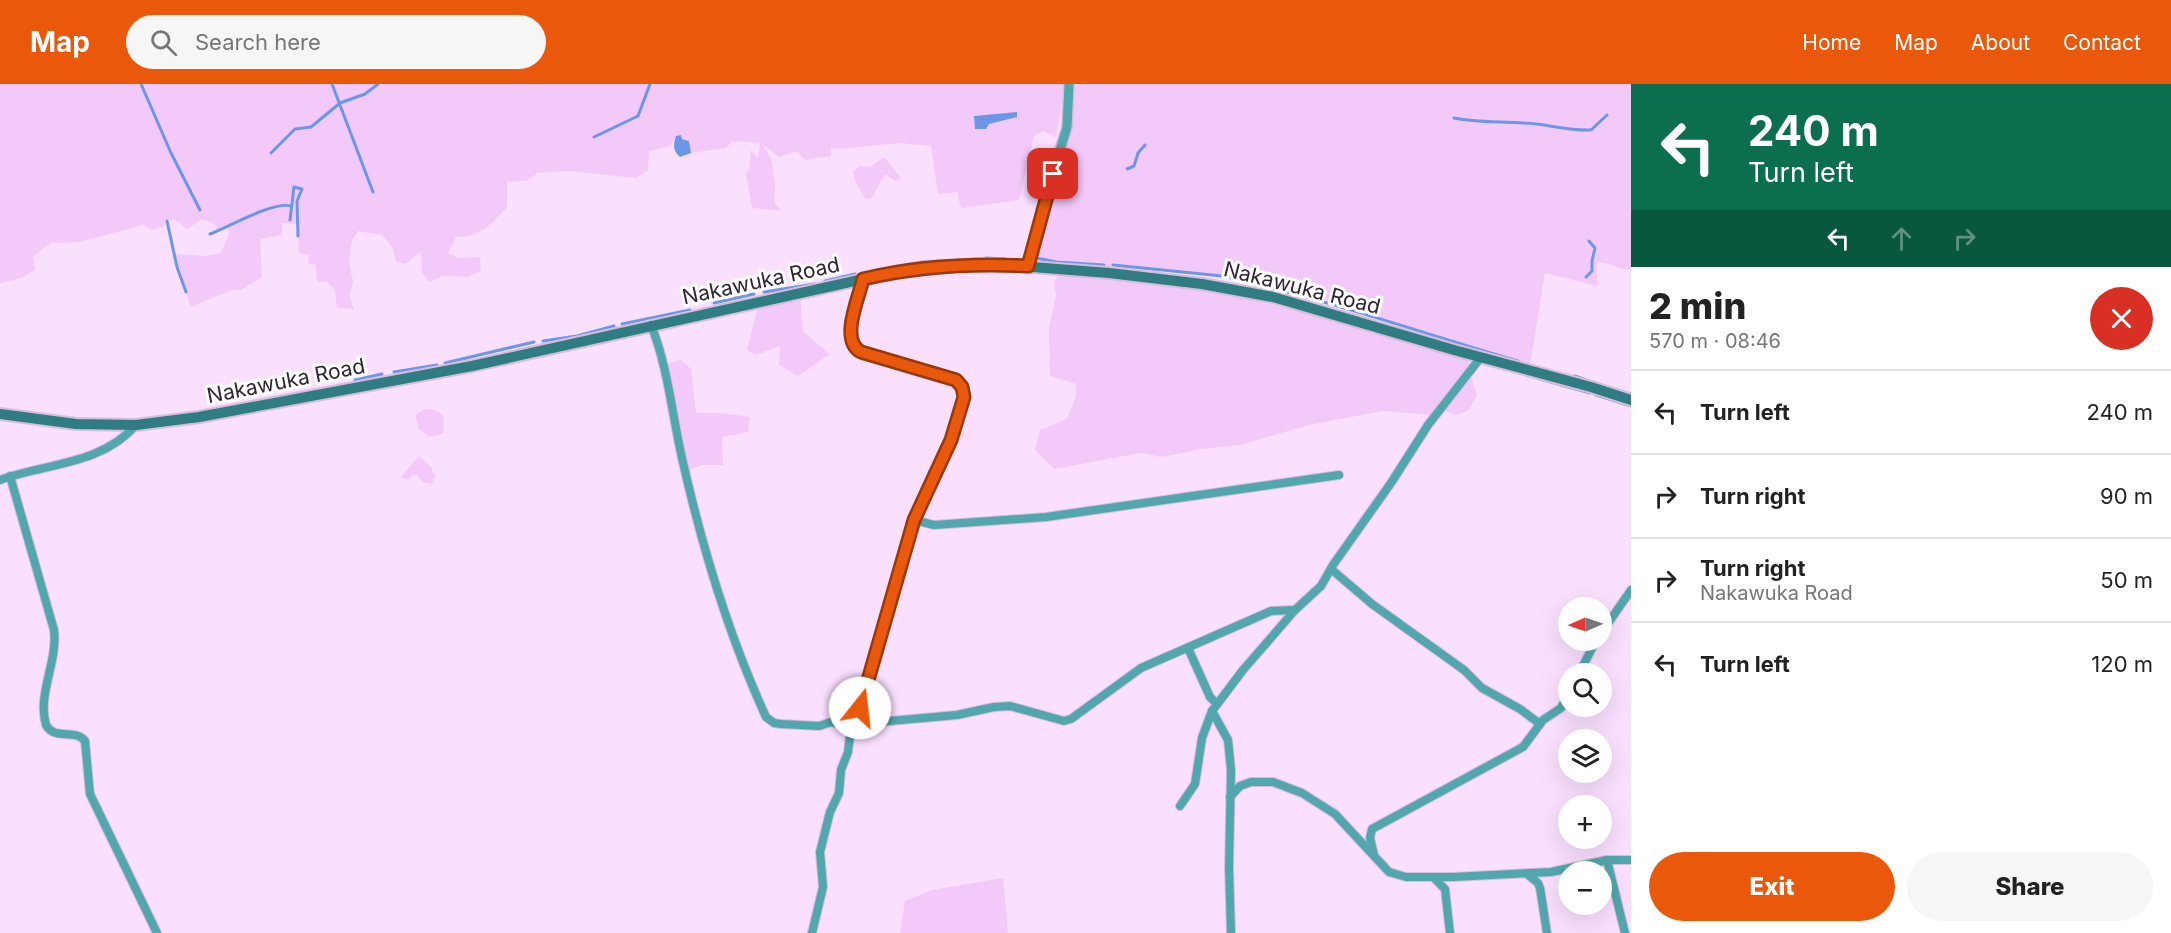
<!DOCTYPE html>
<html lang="en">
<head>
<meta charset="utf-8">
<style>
  body { margin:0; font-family:Inter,sans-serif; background:#f6f6f6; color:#222; height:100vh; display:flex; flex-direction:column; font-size:22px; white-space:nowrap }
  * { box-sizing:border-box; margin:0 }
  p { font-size:20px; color:#767676 }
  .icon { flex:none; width:33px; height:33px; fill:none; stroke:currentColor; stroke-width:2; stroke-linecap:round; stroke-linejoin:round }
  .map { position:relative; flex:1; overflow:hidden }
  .details { display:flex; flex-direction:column; background:#fff; width:540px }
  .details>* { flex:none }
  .hud { background:#0b6e4f; color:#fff; overflow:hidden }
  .needle { width:39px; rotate:268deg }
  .buttons { position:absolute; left:1558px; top:513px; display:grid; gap:12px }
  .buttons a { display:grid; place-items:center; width:54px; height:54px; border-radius:50%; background:#fff; box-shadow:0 6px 24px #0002; font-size:30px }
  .pin { position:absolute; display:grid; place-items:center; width:51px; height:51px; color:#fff; margin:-26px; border-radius:12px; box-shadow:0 3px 9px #0006 }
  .me { position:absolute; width:66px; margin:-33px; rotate:16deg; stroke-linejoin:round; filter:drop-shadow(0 0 4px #0008) }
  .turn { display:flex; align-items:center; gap:21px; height:126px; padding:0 18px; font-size:27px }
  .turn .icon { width:78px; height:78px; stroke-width:2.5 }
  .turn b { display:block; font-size:42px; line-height:51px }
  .lanes { display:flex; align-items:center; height:57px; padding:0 18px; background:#0003; justify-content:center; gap:30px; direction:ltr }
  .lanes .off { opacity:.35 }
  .round { display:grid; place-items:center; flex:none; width:63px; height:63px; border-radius:32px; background:#f6f6f6 }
  .overview { display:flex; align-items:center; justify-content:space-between; height:102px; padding:0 18px }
  h1 { font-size:36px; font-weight:800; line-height:45px }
  .primary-button { display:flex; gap:12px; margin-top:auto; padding:12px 18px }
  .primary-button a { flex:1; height:69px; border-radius:36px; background:#ea580c; color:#fff; font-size:24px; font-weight:800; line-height:69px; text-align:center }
  .primary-button a+a { background:#f6f6f6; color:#222 }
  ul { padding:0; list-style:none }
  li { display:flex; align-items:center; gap:18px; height:84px; padding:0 18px; border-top:2px solid #e0e0e0 }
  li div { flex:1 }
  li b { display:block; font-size:22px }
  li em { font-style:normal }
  header { display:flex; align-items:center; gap:36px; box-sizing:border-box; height:84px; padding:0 30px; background:#ea580c; color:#fff }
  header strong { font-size:28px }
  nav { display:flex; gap:33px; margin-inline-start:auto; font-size:21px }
  .search { width:420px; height:54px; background:#f6f6f6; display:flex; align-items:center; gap:15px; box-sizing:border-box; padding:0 21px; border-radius:33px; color:#767676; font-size:22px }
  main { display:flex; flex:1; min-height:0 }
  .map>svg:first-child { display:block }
  .green { fill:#f3c9fa }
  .water { fill:#6c97e6 }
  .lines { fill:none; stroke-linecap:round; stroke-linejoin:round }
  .stream { stroke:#6c97e6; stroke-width:3 }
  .minor-casing { stroke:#d6bdda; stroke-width:10 }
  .tertiary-casing { stroke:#d6bdda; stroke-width:12 }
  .secondary-casing { stroke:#d6bdda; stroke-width:14 }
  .minor { stroke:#51a7ad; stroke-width:8 }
  .tertiary { stroke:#51a7ad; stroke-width:9 }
  .secondary { stroke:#2f7d83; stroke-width:10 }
  .route-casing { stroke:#983908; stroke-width:15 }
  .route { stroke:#ea580c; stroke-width:10 }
  .labels { text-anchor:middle; stroke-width:6; stroke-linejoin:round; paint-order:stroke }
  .street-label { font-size:21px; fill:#302332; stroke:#fff }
</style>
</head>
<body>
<header>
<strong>Map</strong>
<div class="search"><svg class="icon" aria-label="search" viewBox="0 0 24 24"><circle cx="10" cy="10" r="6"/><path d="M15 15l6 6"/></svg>Search here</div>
<nav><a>Home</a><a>Map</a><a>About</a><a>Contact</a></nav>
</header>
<main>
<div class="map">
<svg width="1631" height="849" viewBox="0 0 1631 849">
  <rect width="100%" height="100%" fill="#fadfff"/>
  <g class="green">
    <path d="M0,0H1063L1061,27L1056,53L1043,47L1034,52L1019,116L961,124L957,108L938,110L931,62L900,59L838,65L831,64V72L805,76L797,67L779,73L762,60L771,74L775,101L774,118L781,127L752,124L746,90L749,86L751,66L758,75L760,59L732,57L726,64L691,69L689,57L682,55L681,51L676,52L671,62L649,67L648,86L636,94L568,87L538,89L526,97L507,98V123C492,140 480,153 456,153L448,169L458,174L480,173L481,187L468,193L442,192L429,198L422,188L421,167L406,180L396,178L393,164L382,151L358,147L352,156L349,178L353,198L349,212L354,225L337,224L335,206L327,198H317L316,181L308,179L309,171L299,169L298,140L282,139V151L260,155L262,193L241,206H231L191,223L177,183L175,170L205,172L221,169L229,150V143L217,147L214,139L202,135L187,145L174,135L167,137L163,143L152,146L144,141L79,158L51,159L33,172L35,186L21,194L0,199Z"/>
    <path d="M1073,0H1631V189L1630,185C1618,187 1609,177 1597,179V202L1545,189L1530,282L1518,277C1419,249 1323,213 1223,192C1210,189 1195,189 1182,187C1135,182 1087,182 1040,176L1036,174V165L1055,92L1069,58Z"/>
    <path d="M884,73L901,94L895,97L885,90L871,115H865C861,105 854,98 853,88L859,82L870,83Z"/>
    <polygon points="1060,191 1116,193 1210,206 1286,224 1322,229 1468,275 1473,299 1477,311 1468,327 1455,331 1446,327 1444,318 1432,331 1383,327 1309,341 1240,361 1200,365 1163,373 1140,369 1054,385 1035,366 1040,346 1067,335 1076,313 1076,300 1050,292 1049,245 1056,211 1054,200 1056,194"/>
    <polygon points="800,211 803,248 830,270 798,292 779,281 780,262 756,271 747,266 759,219"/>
    <polygon points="680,275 691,285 696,329 720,329 750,333 748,348 722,353 723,381 701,381 686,388 666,281"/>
    <polygon points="424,325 435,326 444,332 443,349 430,353 419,345 415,331"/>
    <polygon points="419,372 431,383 435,393 432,400 422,398 418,392 413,391 408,396 401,393"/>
    <polygon points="1003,794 1008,849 900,849 905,817 932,806"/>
  </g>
  <g class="water">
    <polygon points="1017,28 1017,33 989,40 986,45 975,45 974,32"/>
    <path d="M681,51L682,55L689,57L691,69L680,73C673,67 673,61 676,52Z"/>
  </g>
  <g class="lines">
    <g class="stream">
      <polyline points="141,0 171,69 200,126"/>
      <polyline points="332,0 373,108"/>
      <path d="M1454,34C1478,39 1501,37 1525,39C1547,40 1568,47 1591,46L1607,31"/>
      <polyline points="594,53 638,32 650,0"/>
      <polyline points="271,69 295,45 311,43 340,19 365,10 378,0"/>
      <polyline points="1127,85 1134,82 1138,69 1145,61"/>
      <polyline points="290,136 294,103 302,105 297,117 298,152"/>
      <polyline points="167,137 177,183 186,208"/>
      <path d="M210,150C229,143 273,117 291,122"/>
      <polyline points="986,174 1005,175"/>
      <polyline points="1036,174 1056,178 1104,181"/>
      <polyline points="1113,181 1222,192"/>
      <polyline points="1586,193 1592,187 1592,177 1595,164 1589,157"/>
      <path d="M1231,194C1328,216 1422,249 1518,277"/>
      <polyline points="885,195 894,194"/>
      <polyline points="825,197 855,190"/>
      <polyline points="764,208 815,200"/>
      <polyline points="714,219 754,210"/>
      <polyline points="622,240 690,226"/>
      <polyline points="543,257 577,252 614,242"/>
      <polyline points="445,279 534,258"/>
      <polyline points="394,288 437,281"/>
      <polyline points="1575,292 1594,299"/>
      <polyline points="1540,295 1590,309"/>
      <polyline points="355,296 382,290"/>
      <polyline points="1613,305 1631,310"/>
      <polyline points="1596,311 1631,322"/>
    </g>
    <g class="minor-casing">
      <g id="minor">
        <path d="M651,241C668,283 672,330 682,374C702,463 728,550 766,633L774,639L781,640L819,642L831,638L851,643L848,668L841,686L839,709L830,728L820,768L823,803L812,849"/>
        <path d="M10,392L54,546C58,578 37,610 46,641C55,657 75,644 85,657L90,710L157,849"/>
        <path d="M0,396C47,379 101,381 136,341"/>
        <polyline points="914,436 934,441 1046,433 1339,391"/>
        <polyline points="1331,485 1372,520 1464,586 1482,604 1520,625 1540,640"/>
        <polyline points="1602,548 1631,506"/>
        <polyline points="1188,564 1210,613 1217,620"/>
        <polyline points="1579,590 1596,556"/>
        <polyline points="1212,627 1228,656 1231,686 1229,783 1231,849"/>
        <polyline points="856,640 957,631 994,623 1010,622 1064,637 1071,635 1141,584 1271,527 1295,526"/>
        <path d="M851,643L856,640L914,436L951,356L964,313L962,303L955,296L861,268C839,256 859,214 863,195"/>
        <polyline points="1230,713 1240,702 1251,698 1273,698 1302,709 1335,730 1389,788 1406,793 1453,793 1551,788 1607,776 1631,776"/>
        <polyline points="1180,722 1195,700 1202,654 1212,627 1243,586 1295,526 1321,502 1333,481 1391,399 1428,341 1481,273"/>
        <polyline points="1374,771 1370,754 1372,745 1523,663 1543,636 1561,624 1569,609"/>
        <polyline points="1607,776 1625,849"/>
        <polyline points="1527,790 1538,799 1540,804 1547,849"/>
        <polyline points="1434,794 1445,805 1450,849"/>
      </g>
    </g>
    <g class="tertiary-casing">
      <polyline id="tertiary" points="1028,182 1042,125 1067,43 1069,0"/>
    </g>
    <g class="secondary-casing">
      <polyline id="secondary" points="0,330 76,340 136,341 199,333 472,282 895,188 924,183 992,180 1109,189 1202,200 1273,213 1454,266 1591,303 1631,316"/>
    </g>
    <use href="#minor" class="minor"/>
    <use href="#tertiary" class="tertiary"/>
    <use href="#secondary" class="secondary"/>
  </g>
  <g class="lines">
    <g class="route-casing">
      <path id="route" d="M860,624L914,436L951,356L964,313L962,303L956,296L861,268C839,256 859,214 863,195C918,182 971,179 1028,182L1053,90"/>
    </g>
    <use href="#route" class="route"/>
  </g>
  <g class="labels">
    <g class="street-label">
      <text transform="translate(761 197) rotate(-12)" y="7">Nakawuka Road</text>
      <text transform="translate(1302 204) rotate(14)" y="7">Nakawuka Road</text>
      <text transform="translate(286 297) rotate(-11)" y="7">Nakawuka Road</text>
    </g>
  </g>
</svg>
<div class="buttons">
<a><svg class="needle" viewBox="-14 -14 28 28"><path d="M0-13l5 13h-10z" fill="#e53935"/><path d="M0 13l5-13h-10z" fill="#767676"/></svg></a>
<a><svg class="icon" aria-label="search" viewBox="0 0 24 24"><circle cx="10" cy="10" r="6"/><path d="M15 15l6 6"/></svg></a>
<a><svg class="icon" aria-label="layers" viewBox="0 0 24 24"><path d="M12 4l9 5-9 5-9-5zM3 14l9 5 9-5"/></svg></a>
<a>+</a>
<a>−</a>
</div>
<div class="pin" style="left:1053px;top:90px;background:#d93025"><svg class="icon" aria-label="arrive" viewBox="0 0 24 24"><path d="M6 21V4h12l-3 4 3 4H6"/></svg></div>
<svg class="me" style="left:860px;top:624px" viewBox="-20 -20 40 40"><circle r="19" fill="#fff"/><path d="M0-13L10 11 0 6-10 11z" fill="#ea580c"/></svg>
</div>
<section class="details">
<div class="hud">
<div class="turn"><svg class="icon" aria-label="left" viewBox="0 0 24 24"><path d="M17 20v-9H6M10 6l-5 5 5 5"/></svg><div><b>240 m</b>Turn left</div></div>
<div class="lanes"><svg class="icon" aria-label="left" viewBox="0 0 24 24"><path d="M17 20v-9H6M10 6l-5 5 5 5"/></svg><svg class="icon off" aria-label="ahead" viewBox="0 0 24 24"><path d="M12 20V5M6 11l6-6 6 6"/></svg><svg class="icon off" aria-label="right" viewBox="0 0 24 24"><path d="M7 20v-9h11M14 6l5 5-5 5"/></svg></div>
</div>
<div class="overview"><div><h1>2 min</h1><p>570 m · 08:46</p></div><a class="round" style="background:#d93025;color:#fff"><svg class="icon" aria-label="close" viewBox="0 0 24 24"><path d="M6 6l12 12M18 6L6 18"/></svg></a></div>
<ul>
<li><svg class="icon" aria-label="left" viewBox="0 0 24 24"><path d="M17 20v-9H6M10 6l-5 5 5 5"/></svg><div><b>Turn left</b></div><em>240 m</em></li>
<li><svg class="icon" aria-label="right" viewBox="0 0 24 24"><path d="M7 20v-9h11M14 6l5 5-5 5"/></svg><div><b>Turn right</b></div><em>90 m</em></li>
<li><svg class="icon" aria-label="right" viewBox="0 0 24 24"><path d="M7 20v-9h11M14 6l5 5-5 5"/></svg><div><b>Turn right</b><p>Nakawuka Road</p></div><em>50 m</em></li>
<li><svg class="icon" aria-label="left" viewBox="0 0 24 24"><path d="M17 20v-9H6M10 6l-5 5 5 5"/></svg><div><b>Turn left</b></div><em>120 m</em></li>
</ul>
<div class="primary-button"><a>Exit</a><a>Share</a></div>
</section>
</main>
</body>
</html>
